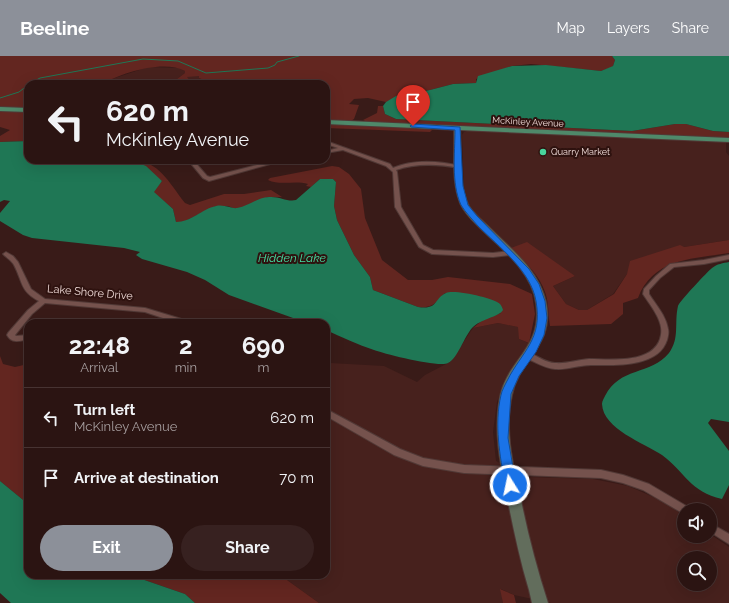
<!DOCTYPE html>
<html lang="en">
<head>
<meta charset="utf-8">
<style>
  body { margin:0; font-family:Raleway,sans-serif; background:#372120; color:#f1f3f6; height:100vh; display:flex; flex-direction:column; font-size:15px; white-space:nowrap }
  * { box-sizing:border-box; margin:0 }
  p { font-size:13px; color:#a69e9f }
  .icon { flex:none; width:22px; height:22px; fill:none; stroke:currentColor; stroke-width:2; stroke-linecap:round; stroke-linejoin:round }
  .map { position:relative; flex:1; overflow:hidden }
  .side { position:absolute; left:24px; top:263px; width:306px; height:260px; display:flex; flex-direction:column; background:#2b1412; border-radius:12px; box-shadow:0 4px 16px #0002,0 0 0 1px #473332 }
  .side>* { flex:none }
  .guide { position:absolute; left:24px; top:24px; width:306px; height:84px; border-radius:12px; box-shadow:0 4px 16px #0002,0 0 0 1px #473332; background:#2b1412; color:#f1f3f6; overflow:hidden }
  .fabs { position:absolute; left:677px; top:447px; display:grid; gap:8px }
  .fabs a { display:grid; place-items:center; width:40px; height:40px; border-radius:50%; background:#2b1412; box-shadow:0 4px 16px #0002,0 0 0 1px #473332; font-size:20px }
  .pin { position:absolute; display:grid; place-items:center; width:34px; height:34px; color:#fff; margin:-41px -17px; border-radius:50% 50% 50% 0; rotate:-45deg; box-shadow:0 0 4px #0007 }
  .pin .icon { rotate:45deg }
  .me { position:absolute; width:44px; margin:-22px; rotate:350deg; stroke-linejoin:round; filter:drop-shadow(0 0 3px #0008) }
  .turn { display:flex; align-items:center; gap:14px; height:84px; padding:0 16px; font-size:18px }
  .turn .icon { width:52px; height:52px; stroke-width:2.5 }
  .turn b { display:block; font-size:28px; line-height:34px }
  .eta { display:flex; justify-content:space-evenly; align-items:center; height:68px; text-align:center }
  .eta b { font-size:24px; font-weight:700; line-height:28px }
  .button { display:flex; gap:8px; margin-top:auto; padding:8px 16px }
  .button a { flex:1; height:46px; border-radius:24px; background:#8c9099; color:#fff; font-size:16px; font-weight:700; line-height:46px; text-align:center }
  .button a+a { background:#372120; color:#f1f3f6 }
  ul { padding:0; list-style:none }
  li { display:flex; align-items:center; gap:12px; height:60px; padding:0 16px; border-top:1px solid #473332 }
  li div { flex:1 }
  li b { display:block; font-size:15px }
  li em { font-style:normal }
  header { display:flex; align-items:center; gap:24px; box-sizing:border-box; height:56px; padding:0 20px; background:#8c9099; color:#fff }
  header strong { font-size:19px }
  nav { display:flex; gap:22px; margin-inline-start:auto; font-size:14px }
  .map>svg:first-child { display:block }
  .built { fill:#47211d; fill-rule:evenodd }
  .green { fill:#632620 }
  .water { fill:#1f7755 }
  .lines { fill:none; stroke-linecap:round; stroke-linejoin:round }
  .stream { stroke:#1f7755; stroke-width:1 }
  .street-casing { stroke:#513936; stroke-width:2 }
  .secondary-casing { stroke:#513936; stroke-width:2 }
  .primary-casing { stroke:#513936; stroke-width:2 }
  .street { fill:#75524d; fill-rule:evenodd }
  .secondary { fill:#626d5c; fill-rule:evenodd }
  .primary { fill:#4f896a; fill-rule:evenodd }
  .route { fill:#1a73e8; stroke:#114b97 }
  .poi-dot { fill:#49d49c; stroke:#2e120f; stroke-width:1.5 }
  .labels { text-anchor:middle; stroke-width:4; stroke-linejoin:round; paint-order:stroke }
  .far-street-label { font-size:9px; fill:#f1dcd9; stroke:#2e120f }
  .far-poi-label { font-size:9px; fill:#f1dcd9; stroke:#2e120f; text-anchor:start }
  .street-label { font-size:11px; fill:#f1dcd9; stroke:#2e120f }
  .water-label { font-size:12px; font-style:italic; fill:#46dea3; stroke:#2e120f }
</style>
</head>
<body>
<header>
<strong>Beeline</strong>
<nav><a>Map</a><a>Layers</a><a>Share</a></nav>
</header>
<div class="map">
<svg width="729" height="547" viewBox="0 0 729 547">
  <rect width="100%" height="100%" fill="#391b18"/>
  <g class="built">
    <polygon points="148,11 179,12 185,15 185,17 177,23 194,19 199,20 199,22 213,28 102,28 109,24"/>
    <polygon points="470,74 726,86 726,96 729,100 729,184 684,191 627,218 613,238 587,254 579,254 566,248 553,230 575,220 511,192 476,159 468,147 464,136 462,79 464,76"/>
    <path d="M498,267L519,271V283L529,287L503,328L497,346L493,376L496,405L526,421L593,423L628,430L665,446L684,460V480H710V478L729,491V547H551L514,539L501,533L503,547H319L280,519H326V312L330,307L384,310L417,326L425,319L450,306L473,272ZM684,502H710V528H684Z"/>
  </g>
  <g class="green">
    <path d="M0,0H612L615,4L613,10L610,12L601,15L531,8L512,10L476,23V27L453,28L430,34L412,36L386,46L368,42L354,43L349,48L359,49L354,63L349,66L326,65V28H213L199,22V20L187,21L190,25L185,27L177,23L185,17V15C164,3 121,17 102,28H28V52L0,51Z"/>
    <polygon points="378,50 383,50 385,58 396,63 632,75 675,68 686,68 713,75 729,76 729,83 367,66 363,64 377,57"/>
    <polygon points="0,55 28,56 28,85 0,86 0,80 10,74 0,71"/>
    <polygon points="326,68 430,73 432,74 430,76 326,72"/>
    <path d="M131,104C159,104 169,127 185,147L190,149L224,138H244L271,134L282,141H268L248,150L235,153L228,150H216L183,166H176L173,153L153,136L162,125Z"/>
    <path d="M332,110L339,111L349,118L361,133L365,162L382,204L408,224H432L448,221L510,228L532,238L535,258L529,287L519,283L518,271L498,267L473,272L484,263L501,257L445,237C436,247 431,253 418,251L373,234L370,221L354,199L337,164L334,150L336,126L333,123H320L311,131L306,130L308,128C295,124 280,130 268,124L270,122Z"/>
    <path d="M729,184V197C693,203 653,202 638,242L623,247V258L611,268L550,270C548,260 549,246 545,236C539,218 524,205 511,192L527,186L575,220L553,230L566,248L579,254H587L614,238L627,218L630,205L680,189L684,191Z"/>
    <polygon points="0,300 3,308 15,311 28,308 28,448 0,425"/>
    <polygon points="130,519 280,519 319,547 195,547 185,538"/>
    <polygon points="500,533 514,539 516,547 503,547"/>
  </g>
  <g class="water">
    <polygon points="612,0 729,0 729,76 713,75 686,68 675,68 632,75 396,63 385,58 383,50 386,46 396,40 430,34 453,28 476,27 478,20 512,10 546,9 601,15 613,10 615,4"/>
    <path d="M28,85V104H131L146,110L162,125L154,136L173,153L176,166C191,166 202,153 216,150C224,148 232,153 237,152C249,150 256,142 269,141C279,140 287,146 296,144L320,123H333L336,126L334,150L337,164L354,199L370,221L373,234L418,251C439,254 433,243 446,237C454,233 494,242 500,248C501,249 503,253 503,254C499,261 480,263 472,272C464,281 458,302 448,307C440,312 385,298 374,294C358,289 342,281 326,274V267H307L229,239L205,224L187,216L142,203L136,199L140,196L124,192L32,182L23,179L0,165V157L10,145L4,144L0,146V86Z"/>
    <path d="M729,206V366L711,363L708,367L729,395V429L722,443C690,436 685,416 662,399C644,387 603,373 602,348C602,345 604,342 605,340C619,311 651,319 669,297C680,282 674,267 678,250C679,246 708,215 712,212C717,208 723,207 729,206Z"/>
    <polygon points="0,425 28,448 28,519 130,519 185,538 195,547 11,547 0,537"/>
  </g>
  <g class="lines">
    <g class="stream">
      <polyline points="29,28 40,22 143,3 178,5 206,17 268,12 275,9 277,6 299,0"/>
      <polyline points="0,42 19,36 28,29"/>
    </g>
    <g class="street-casing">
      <g id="street">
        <path d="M326,85L390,108L393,112C414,103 439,105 461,110V112H459C438,108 416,107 396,114L397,116L401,151L423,189L433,194L493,197L510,195L513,197L510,199L493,201L432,198L419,191L395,151L393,116L386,110L343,94L326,97V95L338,92L326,88Z"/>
        <polygon points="188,104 193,104 207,120 210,121 277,104 285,104 209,125 203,122"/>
        <path d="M6,196L13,200L18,206L31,233L45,243L145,252L188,265L189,267H178L145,256L45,247L32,258L15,279L16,280L28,279V283C20,285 12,288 7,279L8,277L28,254L39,245C20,235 23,226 14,209C12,205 7,202 3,198Z"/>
        <path d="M729,199V203L704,208L674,211L660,222L649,234V238C656,249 666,260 668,273C669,277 668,280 667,284C658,312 614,309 591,309C579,309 567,314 555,313C545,312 535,306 526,302L525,300L526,298L529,297C538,300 546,307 555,307C566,308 577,304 589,303C610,303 656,309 661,279C664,265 650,249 643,238L644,233L656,220L670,208L704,204Z"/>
        <polygon points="326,353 400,393 423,402 464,409 601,414 623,419 649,428 688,451 690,454 684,454 684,458 643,434 623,427 601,422 464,417 423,410 394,399 326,360"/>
        <polygon points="710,467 729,478 729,488 710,476"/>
      </g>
    </g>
    <g class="secondary-casing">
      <path id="secondary" d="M457,70L460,72C462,97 457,127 469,150C474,158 483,165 490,172C511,193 539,214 546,246C555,290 519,303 512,339C504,374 513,410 521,444C528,479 537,513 548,547H532L529,534C520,505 514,475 508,446C501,411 493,376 500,340C508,303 543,292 536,247C532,216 503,194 481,173C473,165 465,158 460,147C451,124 455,97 454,72Z"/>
    </g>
    <g class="primary-casing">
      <g id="primary">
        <polygon points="0,51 28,52 28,56 0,55"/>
        <polygon points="326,64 729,82 729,86 326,68"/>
      </g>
    </g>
    <use href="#street" class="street"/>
    <use href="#secondary" class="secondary"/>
    <use href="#primary" class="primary"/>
  </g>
  <path class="route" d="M413,68L460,71L463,130L468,149L477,160L529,213L539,228L545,245L547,262L544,279L536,296L519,320L511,338L508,382L516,429L515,432L510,434L506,432L505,429C500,399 494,369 501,339C502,334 505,329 507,325C522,295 543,284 536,245C531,215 499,191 478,170C473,164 465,156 461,149C451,127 455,97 455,74L411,71L410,70Z"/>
  <circle class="poi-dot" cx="543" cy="96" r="4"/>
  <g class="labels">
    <g class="far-street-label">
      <text transform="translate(528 66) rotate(3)" y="3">McKinley Avenue</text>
    </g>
    <g class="far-poi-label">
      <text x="551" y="99">Quarry Market</text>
    </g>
    <g class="street-label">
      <text transform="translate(90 236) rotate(5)" y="4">Lake Shore Drive</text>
    </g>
    <g class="water-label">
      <text x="292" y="206">Hidden Lake</text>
    </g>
  </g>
</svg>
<div class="fabs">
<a><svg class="icon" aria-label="sound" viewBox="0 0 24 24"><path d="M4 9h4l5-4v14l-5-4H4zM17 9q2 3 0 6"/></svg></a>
<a><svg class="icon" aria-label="search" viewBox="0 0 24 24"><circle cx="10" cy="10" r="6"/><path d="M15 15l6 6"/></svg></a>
</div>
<div class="pin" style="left:413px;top:70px;background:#d93025"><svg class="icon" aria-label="arrive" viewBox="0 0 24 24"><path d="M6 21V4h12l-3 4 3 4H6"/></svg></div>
<svg class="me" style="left:510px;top:429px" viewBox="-20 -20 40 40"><circle r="17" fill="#1a73e8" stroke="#fff" stroke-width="3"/><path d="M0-11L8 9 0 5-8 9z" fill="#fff"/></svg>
<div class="guide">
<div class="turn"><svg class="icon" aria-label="left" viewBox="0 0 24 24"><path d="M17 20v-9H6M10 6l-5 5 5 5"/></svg><div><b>620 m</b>McKinley Avenue</div></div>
</div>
<section class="side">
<div class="eta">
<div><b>22:48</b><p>Arrival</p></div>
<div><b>2</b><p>min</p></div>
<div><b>690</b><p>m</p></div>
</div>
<ul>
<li><svg class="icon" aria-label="left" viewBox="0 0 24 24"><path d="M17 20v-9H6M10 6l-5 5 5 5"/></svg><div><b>Turn left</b><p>McKinley Avenue</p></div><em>620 m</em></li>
<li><svg class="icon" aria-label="arrive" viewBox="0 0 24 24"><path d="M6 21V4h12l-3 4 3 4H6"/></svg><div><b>Arrive at destination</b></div><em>70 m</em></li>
</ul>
<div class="button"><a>Exit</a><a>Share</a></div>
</section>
</div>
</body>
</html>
